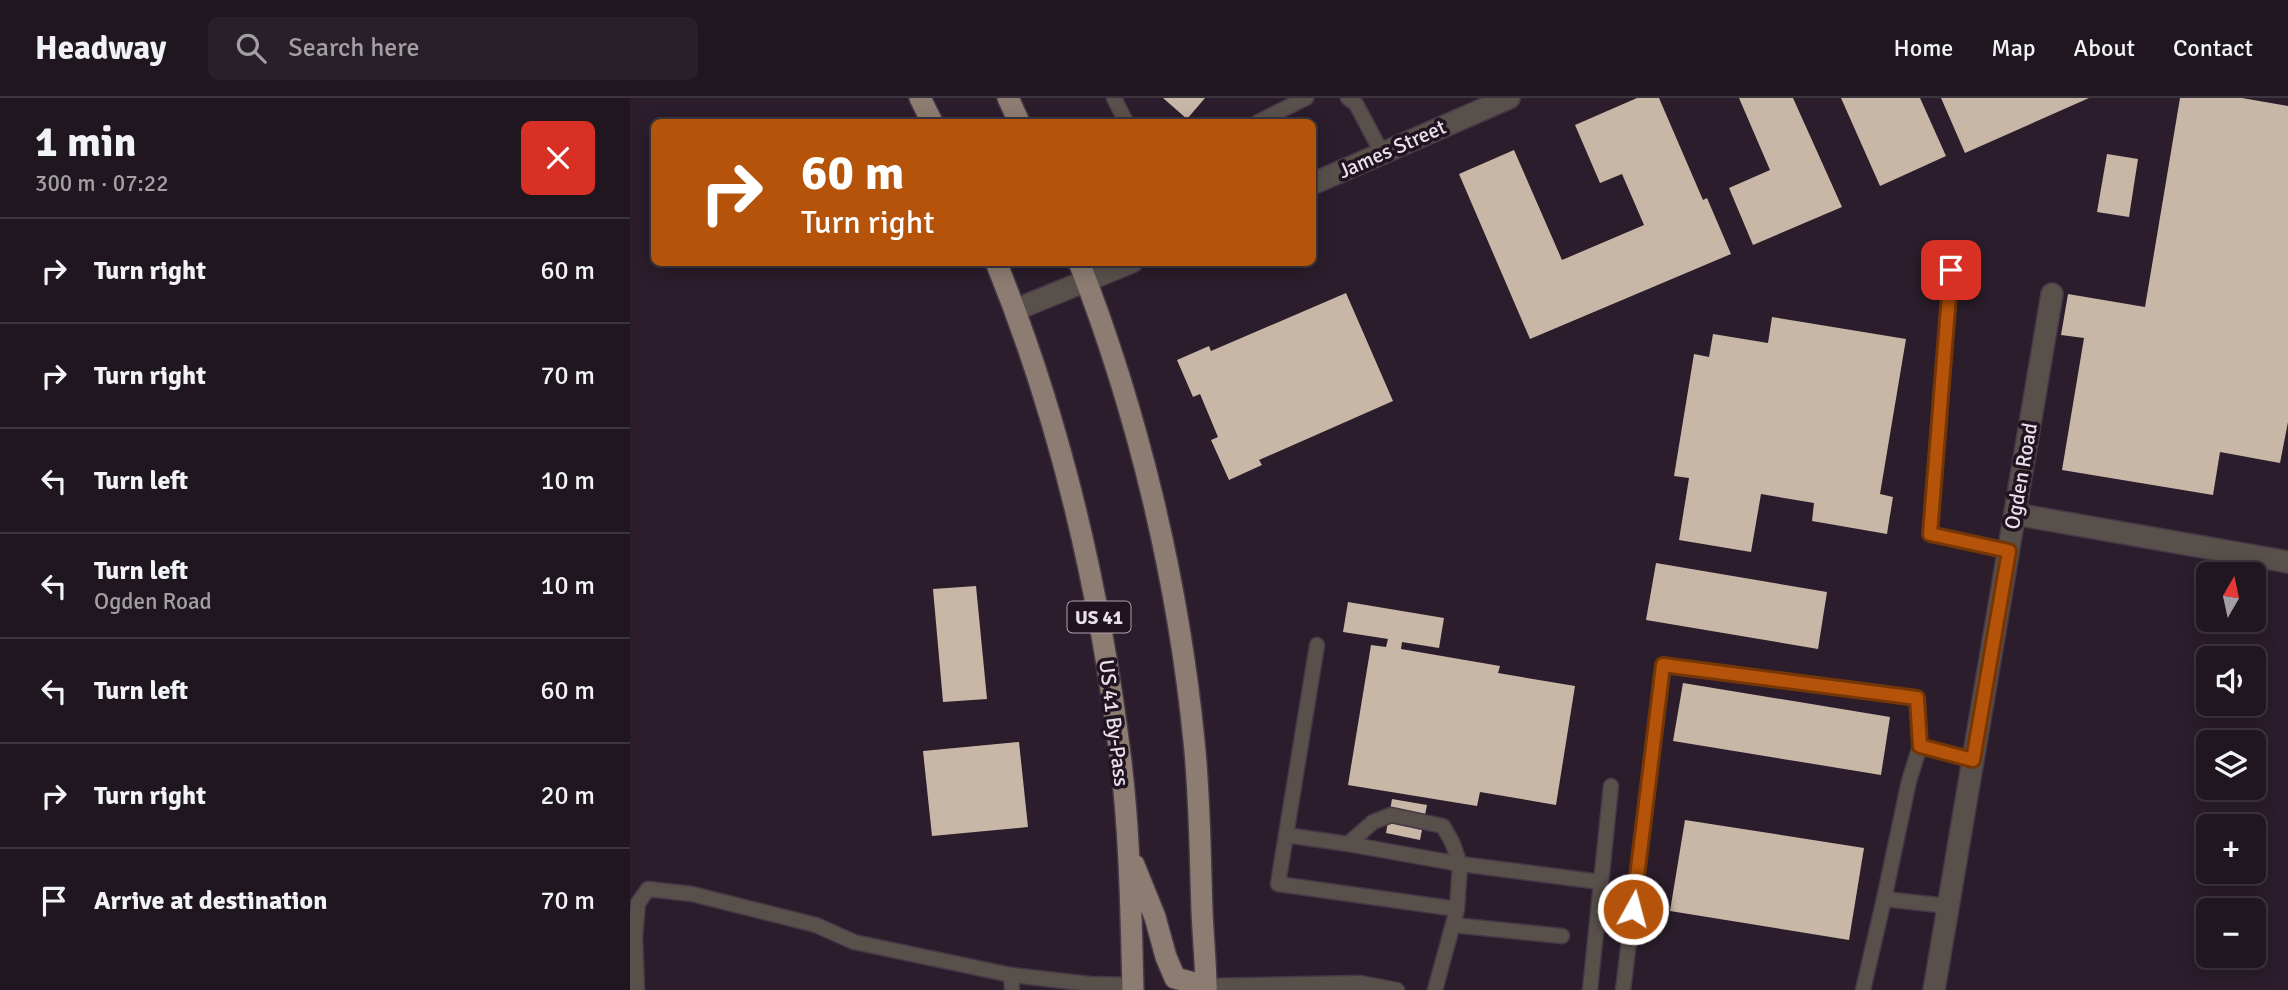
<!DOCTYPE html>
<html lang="en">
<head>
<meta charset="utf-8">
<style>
  body { margin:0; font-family:Signika,sans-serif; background:#281f29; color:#f1f3f6; height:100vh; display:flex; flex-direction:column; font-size:26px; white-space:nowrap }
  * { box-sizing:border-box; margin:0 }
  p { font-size:23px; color:#a29fa5 }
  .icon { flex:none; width:38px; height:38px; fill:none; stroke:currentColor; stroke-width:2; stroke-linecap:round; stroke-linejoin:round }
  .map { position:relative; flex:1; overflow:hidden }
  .drawer { display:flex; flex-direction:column; background:#201620; width:630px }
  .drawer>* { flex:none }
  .guide { position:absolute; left:21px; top:21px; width:665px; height:147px; border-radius:10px; box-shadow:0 4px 18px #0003,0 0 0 2px #3d353e; background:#b45309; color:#fff; overflow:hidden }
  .needle { width:46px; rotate:9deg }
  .tools { position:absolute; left:1566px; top:464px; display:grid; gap:14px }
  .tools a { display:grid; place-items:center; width:70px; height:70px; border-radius:10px; background:#201620; box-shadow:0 4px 18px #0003,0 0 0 2px #3d353e; font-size:35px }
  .pin { position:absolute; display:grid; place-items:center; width:60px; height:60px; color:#fff; margin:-30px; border-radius:14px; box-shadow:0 4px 10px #0006 }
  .me { position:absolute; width:77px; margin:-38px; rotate:7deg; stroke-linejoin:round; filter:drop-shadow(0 0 5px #0008) }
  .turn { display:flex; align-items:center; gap:24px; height:147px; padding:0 35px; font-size:32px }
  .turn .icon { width:91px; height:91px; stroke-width:2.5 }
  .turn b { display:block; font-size:49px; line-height:60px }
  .round { display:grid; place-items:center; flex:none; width:74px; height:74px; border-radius:10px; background:#281f29 }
  .headline { display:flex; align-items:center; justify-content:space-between; height:119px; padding:0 35px }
  h1 { font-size:42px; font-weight:700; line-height:52px }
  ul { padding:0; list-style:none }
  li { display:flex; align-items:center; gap:21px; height:105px; padding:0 35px; border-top:2px solid #3d353e }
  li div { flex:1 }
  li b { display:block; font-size:26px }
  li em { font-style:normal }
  header { display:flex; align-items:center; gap:42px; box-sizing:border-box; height:98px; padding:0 35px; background:#201620; border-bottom:2px solid #3d353e }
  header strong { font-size:33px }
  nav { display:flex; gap:38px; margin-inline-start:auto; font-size:24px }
  .search { width:490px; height:63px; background:#281f29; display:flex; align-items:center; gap:18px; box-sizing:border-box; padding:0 24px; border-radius:10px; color:#a29fa5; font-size:26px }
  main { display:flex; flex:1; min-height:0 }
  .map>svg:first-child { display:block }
  .building { fill:#c8b7a6 }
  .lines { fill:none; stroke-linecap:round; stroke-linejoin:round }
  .service-casing { stroke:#463846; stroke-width:17 }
  .minor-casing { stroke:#463846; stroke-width:24 }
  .primary-casing { stroke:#463846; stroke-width:24 }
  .service { stroke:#58504a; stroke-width:14 }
  .minor { stroke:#58504a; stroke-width:21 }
  .primary { stroke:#8d7c71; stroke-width:21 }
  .route-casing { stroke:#753606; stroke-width:18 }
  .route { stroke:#b45309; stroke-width:12 }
  .labels { text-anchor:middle; stroke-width:7; stroke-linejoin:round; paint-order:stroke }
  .shield { fill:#211421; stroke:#ada3ad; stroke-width:2 }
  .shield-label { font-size:19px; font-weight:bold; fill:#e9e0e9 }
  .street-label { font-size:21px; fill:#e9e0e9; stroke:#211421 }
</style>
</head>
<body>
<header>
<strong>Headway</strong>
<div class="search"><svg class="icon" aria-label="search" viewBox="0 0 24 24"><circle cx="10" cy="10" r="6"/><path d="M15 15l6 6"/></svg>Search here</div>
<nav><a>Home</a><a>Map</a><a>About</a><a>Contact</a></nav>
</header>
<main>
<section class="drawer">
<div class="headline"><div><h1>1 min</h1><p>300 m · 07:22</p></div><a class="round" style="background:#d93025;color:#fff"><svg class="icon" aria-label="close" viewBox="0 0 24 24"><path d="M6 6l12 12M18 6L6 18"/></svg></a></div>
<ul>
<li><svg class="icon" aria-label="right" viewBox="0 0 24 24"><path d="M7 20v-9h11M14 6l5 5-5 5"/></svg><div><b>Turn right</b></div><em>60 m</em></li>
<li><svg class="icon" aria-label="right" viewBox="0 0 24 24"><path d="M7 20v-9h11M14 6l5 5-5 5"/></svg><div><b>Turn right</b></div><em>70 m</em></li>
<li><svg class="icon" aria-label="left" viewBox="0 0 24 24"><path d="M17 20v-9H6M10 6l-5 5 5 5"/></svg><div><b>Turn left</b></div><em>10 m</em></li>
<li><svg class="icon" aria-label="left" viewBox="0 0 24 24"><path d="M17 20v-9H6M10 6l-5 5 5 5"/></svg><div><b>Turn left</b><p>Ogden Road</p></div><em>10 m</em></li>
<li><svg class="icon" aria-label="left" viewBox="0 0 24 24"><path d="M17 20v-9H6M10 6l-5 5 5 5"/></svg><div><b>Turn left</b></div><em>60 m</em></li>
<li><svg class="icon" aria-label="right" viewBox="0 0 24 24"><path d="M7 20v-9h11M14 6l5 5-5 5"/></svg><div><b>Turn right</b></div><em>20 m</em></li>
<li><svg class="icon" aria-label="arrive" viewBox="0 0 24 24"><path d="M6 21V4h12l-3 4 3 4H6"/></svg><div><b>Arrive at destination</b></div><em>70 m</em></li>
</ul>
</section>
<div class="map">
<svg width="1658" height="892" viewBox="0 0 1658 892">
  <rect width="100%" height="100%" fill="#2b1d2b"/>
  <g class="building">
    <polygon points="533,0 575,0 557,21"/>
    <polygon points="1007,0 1029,0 1073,102 1077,100 1101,156 900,241 829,76 884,52 932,162 1014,127 992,76 970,85 945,27"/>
    <polygon points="1109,0 1163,0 1212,109 1123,147 1099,90 1140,72"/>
    <polygon points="1211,0 1290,0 1316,58 1250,88"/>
    <polygon points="1311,0 1459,0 1335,55"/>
    <polygon points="1550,0 1612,0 1658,8 1658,324 1650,365 1590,354 1583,397 1432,372 1454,240 1431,237 1438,196 1515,209"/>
    <polygon points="1477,56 1508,61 1499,119 1467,114"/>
    <polygon points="716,195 763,303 629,362 632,367 599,382 581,342 588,339 570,296 563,299 547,262 579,248 581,253"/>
    <polygon points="1142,219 1276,241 1250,396 1263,399 1257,436 1182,423 1184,405 1131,396 1121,454 1049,442 1059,380 1044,378 1064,256 1079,259 1083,236 1138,245"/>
    <polygon points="1026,465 1197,494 1188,551 1016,522"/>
    <polygon points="346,488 357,601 313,604 303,491"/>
    <polygon points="718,504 814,520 809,550 772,544 771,551 870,568 868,575 945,588 926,707 850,694 847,708 718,687 741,547 756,549 758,541 713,534"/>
    <polygon points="1053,585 1260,619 1251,677 1043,643"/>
    <polygon points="389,644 398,729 302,738 293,653"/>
    <polygon points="762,701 797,707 790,742 756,735"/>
    <polygon points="1055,722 1234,750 1219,842 1040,813"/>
  </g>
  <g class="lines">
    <g class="service-casing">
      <g id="service">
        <polyline points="484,0 496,24"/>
        <polyline points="718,0 726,6 752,55"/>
        <polyline points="628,24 676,0"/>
        <polyline points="1321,172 1300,436 1379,453"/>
        <polyline points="687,547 648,786 827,811"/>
        <polyline points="656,737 718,746 743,724 761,717 813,728 822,744 830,766 971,784"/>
        <polyline points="718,746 830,766 827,811 805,892"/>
        <polyline points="1254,801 1279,683 1290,648"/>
        <polyline points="823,827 932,838"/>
        <polyline points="576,888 730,885 767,892"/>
        <polyline points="7,892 5,839 8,805 18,791 62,796 186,827 224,844 381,877"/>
        <polyline points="382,892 381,877 460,886 503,887"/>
        <polyline points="960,892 981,688"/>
        <polyline points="993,892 1033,567 1287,600 1290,648 1344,662"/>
        <polyline points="1233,892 1254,801 1318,808"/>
      </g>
    </g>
    <g class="minor-casing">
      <g id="minor">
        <polyline points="682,86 879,0"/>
        <polyline points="385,212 502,164"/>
        <polyline points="1385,416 1658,464"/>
        <polyline points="1304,892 1422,196"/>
      </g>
    </g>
    <g class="primary-casing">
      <g id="primary">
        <polyline points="290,0 302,24"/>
        <polyline points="378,0 389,24"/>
        <path d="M366,164C431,324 470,492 491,664C500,739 501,816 503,892"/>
        <path d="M449,164C508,315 548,482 564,643C570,700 570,756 572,813C573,839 576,866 576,892"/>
        <polyline points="504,767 525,819 536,859 545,880 576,888"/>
      </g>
    </g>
    <use href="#service" class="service"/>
    <use href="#minor" class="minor"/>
    <use href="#primary" class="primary"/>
  </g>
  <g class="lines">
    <g class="route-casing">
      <polyline id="route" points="1003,811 1033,567 1287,600 1290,648 1343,662 1379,453 1300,436 1321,172"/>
    </g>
    <use href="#route" class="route"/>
  </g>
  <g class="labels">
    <rect class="shield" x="437.5" y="503.5" width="63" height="31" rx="5"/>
    <g class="shield-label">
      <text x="469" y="526">US 41</text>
    </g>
    <g class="street-label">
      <text transform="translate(762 51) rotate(-24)" y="7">James Street</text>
      <text transform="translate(1391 378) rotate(-80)" y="7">Ogden Road</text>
      <text transform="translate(484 625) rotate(83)" y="7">US 41 By-Pass</text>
    </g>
  </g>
</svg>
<div class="tools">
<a><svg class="needle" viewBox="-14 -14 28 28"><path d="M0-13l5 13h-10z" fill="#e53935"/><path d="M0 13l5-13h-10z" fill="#a29fa5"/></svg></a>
<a><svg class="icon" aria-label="sound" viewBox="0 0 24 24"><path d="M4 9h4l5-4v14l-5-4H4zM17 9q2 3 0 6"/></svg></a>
<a><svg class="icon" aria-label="layers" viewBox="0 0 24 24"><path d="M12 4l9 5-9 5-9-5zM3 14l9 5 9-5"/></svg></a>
<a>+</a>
<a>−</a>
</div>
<div class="pin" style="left:1321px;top:172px;background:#d93025"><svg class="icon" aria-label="arrive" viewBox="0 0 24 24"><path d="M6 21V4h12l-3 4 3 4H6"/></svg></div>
<svg class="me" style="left:1003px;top:811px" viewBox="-20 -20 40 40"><circle r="17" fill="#b45309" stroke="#fff" stroke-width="3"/><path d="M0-11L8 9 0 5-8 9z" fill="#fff"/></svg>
<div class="guide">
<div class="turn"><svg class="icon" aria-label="right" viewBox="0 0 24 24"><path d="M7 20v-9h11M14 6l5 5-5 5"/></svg><div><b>60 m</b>Turn right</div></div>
</div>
</div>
</main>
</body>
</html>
